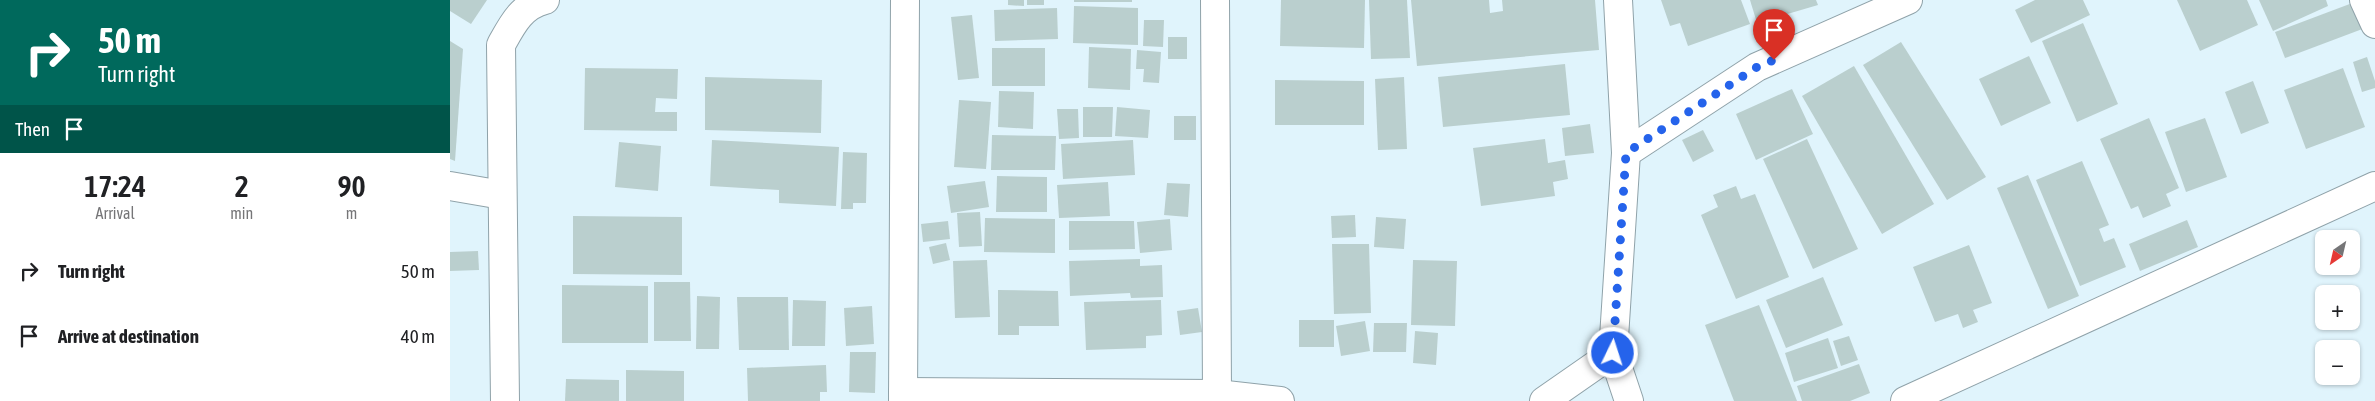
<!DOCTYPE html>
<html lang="en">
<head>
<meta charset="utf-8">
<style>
  body { margin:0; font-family:"Asap Condensed",sans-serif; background:#f6f6f6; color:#202124; height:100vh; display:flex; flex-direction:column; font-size:19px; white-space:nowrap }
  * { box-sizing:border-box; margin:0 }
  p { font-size:16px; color:#757577 }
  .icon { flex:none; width:28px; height:28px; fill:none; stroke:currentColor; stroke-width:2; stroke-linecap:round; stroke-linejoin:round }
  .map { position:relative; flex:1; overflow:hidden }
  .details { display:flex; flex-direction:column; background:#fff; width:450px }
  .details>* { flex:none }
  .guide { background:#00695c; color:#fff; overflow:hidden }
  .needle { width:32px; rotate:214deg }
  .buttons { position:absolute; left:1865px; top:230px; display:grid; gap:10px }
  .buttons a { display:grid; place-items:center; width:45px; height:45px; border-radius:8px; background:#fff; box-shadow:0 1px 4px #0004; font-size:25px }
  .pin { position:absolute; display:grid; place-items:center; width:42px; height:42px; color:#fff; margin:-51px -21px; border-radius:50% 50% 50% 0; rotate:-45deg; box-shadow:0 0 5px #0007 }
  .pin .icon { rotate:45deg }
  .me { position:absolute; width:55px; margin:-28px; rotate:4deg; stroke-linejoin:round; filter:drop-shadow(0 0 4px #0008) }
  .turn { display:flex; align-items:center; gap:18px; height:105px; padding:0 15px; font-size:22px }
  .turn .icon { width:65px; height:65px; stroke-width:2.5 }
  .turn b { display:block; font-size:35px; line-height:42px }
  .then { display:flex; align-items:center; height:48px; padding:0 15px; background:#0003; gap:10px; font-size:19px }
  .eta { display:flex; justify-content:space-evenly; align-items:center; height:85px; text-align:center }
  .eta b { font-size:30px; font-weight:600; line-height:35px }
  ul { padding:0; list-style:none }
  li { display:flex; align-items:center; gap:15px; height:65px; padding:0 15px }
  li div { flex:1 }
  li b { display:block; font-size:19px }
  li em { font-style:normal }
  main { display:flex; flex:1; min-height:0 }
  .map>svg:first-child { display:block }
  .building { fill:#bacfce }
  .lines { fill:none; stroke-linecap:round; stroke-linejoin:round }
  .minor-casing { stroke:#8fa2a9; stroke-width:30 }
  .tertiary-casing { stroke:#8fa2a9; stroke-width:30 }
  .minor { stroke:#fff; stroke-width:28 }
  .tertiary { stroke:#fff; stroke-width:28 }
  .route { stroke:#2563eb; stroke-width:9; stroke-dasharray:0 16.2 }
</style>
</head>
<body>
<main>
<section class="details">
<div class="guide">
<div class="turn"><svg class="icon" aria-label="right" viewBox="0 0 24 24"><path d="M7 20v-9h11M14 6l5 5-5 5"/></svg><div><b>50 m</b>Turn right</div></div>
<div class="then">Then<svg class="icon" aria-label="arrive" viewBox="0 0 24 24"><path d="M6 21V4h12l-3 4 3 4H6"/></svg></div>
</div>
<div class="eta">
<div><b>17:24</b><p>Arrival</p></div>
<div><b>2</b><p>min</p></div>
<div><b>90</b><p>m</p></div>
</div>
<ul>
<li><svg class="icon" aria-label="right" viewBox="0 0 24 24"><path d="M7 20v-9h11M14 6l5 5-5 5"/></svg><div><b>Turn right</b></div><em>50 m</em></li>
<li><svg class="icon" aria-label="arrive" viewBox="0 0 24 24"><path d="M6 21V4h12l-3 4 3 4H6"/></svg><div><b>Arrive at destination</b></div><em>40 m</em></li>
</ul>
</section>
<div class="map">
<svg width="1925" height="401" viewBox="0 0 1925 401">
  <rect width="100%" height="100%" fill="#e0f4fc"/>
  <g class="building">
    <polygon points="0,0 37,0 21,24 0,11"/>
    <polygon points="558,0 574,0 574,6 558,5"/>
    <rect x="577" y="0" width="17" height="5"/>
    <rect x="624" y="0" width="58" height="2"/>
    <polygon points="831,0 915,0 914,48 830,46"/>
    <polygon points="919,0 957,0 960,58 921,59"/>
    <polygon points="961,0 1039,0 1040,13 1053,11 1052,0 1145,0 1149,50 967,66"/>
    <polygon points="1211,0 1291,0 1300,24 1238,46 1230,23 1220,26"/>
    <polygon points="1300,0 1366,0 1368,5 1307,23"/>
    <polygon points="1585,0 1633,0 1640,15 1581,43 1565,10"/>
    <polygon points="1727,0 1797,0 1808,25 1750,51"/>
    <polygon points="1809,0 1876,0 1878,6 1823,31"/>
    <polygon points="1905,2 1915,28 1835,58 1825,32"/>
    <polygon points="624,6 688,8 688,45 623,43"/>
    <polygon points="607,8 608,39 545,41 544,10"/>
    <polygon points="522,15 529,78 508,80 501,17"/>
    <polygon points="694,20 714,20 713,47 693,46"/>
    <polygon points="1633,23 1668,104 1627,122 1592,41"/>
    <rect x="718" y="37" width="19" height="22"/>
    <polygon points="0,41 13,49 5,161 0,159"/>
    <polygon points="1451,42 1536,177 1497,200 1413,65"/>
    <polygon points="639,47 681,49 680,90 638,88"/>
    <rect x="542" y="48" width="53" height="38"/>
    <polygon points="687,50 711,52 709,83 693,82 694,69 686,69"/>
    <polygon points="1579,56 1601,103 1551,126 1529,79"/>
    <polygon points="1917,57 1925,81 1925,88 1912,92 1903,62"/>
    <polygon points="1115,64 1120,115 993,127 988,77"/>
    <polygon points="1404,66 1484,204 1432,234 1352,96"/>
    <polygon points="135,68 228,69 227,99 206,98 205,112 227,112 227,131 134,130"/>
    <polygon points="1893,68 1915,127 1856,149 1834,90"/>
    <polygon points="255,77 372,80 371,133 255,130"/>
    <polygon points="954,77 957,149 928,150 925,79"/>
    <polygon points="825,80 914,81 914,125 825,125"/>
    <polygon points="1803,81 1819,123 1791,134 1775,92"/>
    <polygon points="1342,89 1363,134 1306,160 1286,114"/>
    <polygon points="549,91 584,92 583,129 548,127"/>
    <polygon points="509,100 541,102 536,169 504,167"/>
    <polygon points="633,107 663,107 662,137 633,137"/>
    <polygon points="667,107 700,110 698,138 665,136"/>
    <polygon points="607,109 628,109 629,138 609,139"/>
    <rect x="724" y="116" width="22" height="24"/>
    <polygon points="1699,118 1729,188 1716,194 1721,206 1693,218 1688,206 1681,209 1650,139"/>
    <polygon points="1755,118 1777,177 1736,192 1715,132"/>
    <polygon points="1140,124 1144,153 1115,156 1112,128"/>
    <polygon points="1253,130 1264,151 1243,162 1232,140"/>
    <polygon points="542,135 606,136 605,170 541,170"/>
    <polygon points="1095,139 1098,163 1115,160 1118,179 1103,182 1105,196 1031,206 1023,148"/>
    <polygon points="1357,139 1408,249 1363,269 1313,159"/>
    <polygon points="262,140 389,147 386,206 329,203 329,190 260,186"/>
    <polygon points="683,140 685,175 613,179 611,144"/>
    <polygon points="169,142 211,146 208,191 165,187"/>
    <polygon points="393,152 417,153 416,203 403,203 403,209 391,209"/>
    <polygon points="1632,161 1659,225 1649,229 1654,242 1664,238 1676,267 1630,286 1586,180"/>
    <polygon points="1578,175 1629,296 1598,309 1547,188"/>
    <polygon points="547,176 597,177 597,212 546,212"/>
    <polygon points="535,181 539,207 501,213 497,186"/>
    <polygon points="658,182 660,216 609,218 607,185"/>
    <polygon points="717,183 740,184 738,217 714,215"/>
    <polygon points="1286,186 1291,199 1305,194 1339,277 1286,299 1251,215 1268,207 1263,195"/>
    <polygon points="530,212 532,246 509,247 507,213"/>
    <polygon points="905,215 906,237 882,238 881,216"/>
    <polygon points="123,216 232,217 232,275 123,274"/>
    <polygon points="926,217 956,219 954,249 924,247"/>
    <polygon points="535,218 605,219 605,253 534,252"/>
    <polygon points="720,219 722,250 690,253 687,222"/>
    <polygon points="1737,220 1748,247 1690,271 1679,244"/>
    <polygon points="498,221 500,239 473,242 471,224"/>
    <polygon points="619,221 684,221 685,249 619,250"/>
    <polygon points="496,243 500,260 483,264 479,247"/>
    <polygon points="882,244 919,244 921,313 884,314"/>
    <polygon points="1519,245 1542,303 1523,310 1528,322 1513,328 1508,314 1485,322 1463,267"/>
    <polygon points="28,251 29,270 0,271 0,252"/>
    <polygon points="690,259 690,266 712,265 713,297 681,298 680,293 620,296 619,261"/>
    <polygon points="537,260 540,317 505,318 503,261"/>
    <polygon points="963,260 1007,261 1005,326 961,325"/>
    <polygon points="1373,277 1393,325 1336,348 1316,300"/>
    <polygon points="204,282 240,282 241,341 204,341"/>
    <polygon points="112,285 198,286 198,343 112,343"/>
    <polygon points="548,290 608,291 609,326 569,326 569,335 548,335"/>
    <polygon points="247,296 270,297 269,349 246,349"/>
    <polygon points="287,297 338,297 339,350 289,350"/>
    <polygon points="343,300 376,301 375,346 342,346"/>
    <polygon points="711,300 712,335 696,336 696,348 636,350 634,302"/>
    <polygon points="1309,305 1347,401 1284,401 1255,325"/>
    <polygon points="422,306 424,344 396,346 394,308"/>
    <polygon points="748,308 752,332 730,335 727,311"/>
    <rect x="849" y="320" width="35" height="27"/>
    <polygon points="915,321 920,351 891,356 886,326"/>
    <polygon points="924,323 957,323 956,352 923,352"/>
    <polygon points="965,331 988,333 986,365 963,363"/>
    <polygon points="1399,336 1408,360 1391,366 1383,341"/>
    <polygon points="1378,338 1388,368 1344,382 1335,353"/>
    <polygon points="400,352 426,352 425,393 399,392"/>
    <polygon points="1409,364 1420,393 1400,401 1352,401 1347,386"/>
    <polygon points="376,365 377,392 370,392 370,401 298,401 297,368"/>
    <polygon points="176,370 234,371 234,401 176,401"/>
    <polygon points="116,379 169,380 169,401 115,401"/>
  </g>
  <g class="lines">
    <g class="minor-casing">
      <g id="minor">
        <polyline points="765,0 767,394"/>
        <polyline points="1168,0 1176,153 1163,353 1179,401"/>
        <polyline points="1914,0 1925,24"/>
        <polyline points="1176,153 1307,67 1458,0"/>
        <polyline points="0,186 52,195"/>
        <polyline points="453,392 767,394 830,401"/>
        <path d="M55,401L51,45C62,25 71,6 95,0"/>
        <polyline points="1094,401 1163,353"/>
        <polyline points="1455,401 1925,186"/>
      </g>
    </g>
    <g class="tertiary-casing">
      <polyline id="tertiary" points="453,401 455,0"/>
    </g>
    <use href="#minor" class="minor"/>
    <use href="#tertiary" class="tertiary"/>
  </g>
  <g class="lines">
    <polyline class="route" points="1163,353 1176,153 1307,67 1324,60"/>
  </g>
</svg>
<div class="buttons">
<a><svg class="needle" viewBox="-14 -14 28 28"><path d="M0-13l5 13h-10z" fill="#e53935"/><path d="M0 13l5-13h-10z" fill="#757577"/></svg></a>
<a>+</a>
<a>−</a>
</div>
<div class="pin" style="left:1324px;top:60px;background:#d93025"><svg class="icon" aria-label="arrive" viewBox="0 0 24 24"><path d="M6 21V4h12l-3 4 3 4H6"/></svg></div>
<svg class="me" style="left:1163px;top:353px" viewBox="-20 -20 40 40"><circle r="17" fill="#2563eb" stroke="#fff" stroke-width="3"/><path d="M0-11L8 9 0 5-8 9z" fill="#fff"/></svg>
</div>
</main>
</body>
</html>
